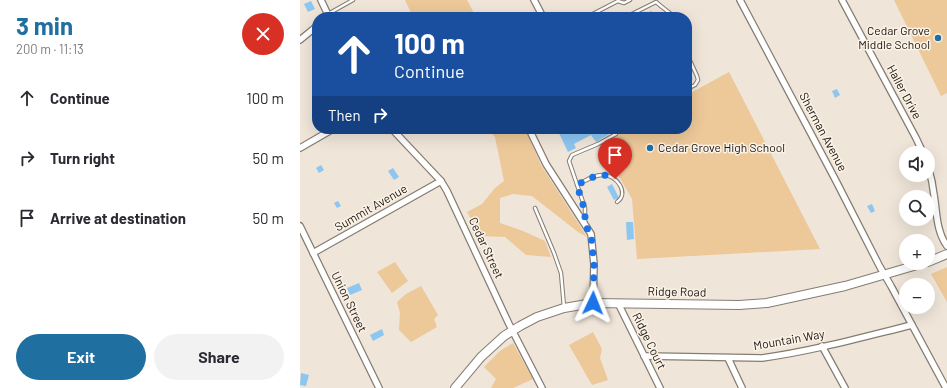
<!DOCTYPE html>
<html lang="en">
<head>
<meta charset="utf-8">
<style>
  body { margin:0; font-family:Barlow,sans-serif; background:#f2f2f3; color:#2b2b33; height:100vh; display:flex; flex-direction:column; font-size:15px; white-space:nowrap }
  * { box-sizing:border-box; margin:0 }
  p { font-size:13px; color:#7c7c81 }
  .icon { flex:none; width:22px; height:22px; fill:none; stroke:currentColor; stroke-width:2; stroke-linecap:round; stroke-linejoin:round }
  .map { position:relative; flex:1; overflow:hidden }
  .details { display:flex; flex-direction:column; background:#fff; width:300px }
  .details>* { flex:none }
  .hud { position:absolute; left:12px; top:12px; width:380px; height:122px; border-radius:16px; box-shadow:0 4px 16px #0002; background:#1a4fa0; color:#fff; overflow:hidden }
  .controls { position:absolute; left:599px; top:146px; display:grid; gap:8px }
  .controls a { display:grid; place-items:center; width:36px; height:36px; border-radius:50%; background:#fff; box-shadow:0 4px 16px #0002; font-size:20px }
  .pin { position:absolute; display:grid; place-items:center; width:34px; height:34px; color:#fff; margin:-41px -17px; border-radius:50% 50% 50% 0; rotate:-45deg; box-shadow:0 0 4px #0007 }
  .pin .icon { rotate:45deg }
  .me { position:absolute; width:44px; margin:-22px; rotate:2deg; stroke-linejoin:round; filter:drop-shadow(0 0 3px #0008) }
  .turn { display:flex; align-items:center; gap:14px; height:84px; padding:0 16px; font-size:18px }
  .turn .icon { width:52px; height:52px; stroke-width:2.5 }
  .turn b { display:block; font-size:28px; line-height:34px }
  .then { display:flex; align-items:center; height:38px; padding:0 16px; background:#0003; gap:8px; font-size:15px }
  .round { display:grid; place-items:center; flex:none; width:42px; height:42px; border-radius:21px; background:#f2f2f3 }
  .overview { display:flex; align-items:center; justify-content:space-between; height:68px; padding:0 16px }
  h1 { font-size:24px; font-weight:700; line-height:30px; color:#206fa1 }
  .action { display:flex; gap:8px; margin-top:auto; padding:8px 16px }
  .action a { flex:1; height:46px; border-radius:24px; background:#206fa1; color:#fff; font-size:16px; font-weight:700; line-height:46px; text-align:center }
  .action a+a { background:#f2f2f3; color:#2b2b33 }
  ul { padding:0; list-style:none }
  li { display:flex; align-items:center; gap:12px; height:60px; padding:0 16px }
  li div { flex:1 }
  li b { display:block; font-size:15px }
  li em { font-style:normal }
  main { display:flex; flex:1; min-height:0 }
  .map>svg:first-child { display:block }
  .green { fill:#edc899 }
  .building { fill:#8cc6f1 }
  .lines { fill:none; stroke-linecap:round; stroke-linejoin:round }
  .service-casing { stroke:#867d72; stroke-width:4.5 }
  .minor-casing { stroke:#867d72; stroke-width:8 }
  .secondary-casing { stroke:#867d72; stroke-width:10 }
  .service { stroke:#fff; stroke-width:2.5 }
  .minor { stroke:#fff; stroke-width:5.5 }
  .secondary { stroke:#fff; stroke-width:8 }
  .route { stroke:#1a73e8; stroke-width:7; stroke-dasharray:0 12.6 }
  .poi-dot { fill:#206fa1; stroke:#fcf2e6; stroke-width:1.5 }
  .labels { text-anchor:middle; stroke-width:3; stroke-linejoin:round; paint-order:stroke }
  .poi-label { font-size:12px; fill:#1a1713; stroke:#fcf2e6; text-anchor:end }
  .street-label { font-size:12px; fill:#1a1713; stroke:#fcf2e6 }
</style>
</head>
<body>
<main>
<section class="details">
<div class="overview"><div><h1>3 min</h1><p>200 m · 11:13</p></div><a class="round" style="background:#d93025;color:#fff"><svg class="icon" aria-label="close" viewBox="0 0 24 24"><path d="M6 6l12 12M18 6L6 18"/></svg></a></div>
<ul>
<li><svg class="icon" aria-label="ahead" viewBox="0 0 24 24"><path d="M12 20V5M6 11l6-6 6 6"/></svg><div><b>Continue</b></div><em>100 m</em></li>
<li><svg class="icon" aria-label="right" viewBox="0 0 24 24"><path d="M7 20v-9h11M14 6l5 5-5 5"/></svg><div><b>Turn right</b></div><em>50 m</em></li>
<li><svg class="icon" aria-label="arrive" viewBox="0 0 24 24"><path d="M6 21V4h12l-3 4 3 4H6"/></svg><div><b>Arrive at destination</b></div><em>50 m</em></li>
</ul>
<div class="action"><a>Exit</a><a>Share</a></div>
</section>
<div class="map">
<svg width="647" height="388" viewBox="0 0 647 388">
  <rect width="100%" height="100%" fill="#efe5d9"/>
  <g class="green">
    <polygon points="105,0 167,0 176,17 113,17"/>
    <polygon points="594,0 647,0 647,93 641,96"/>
    <polygon points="429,72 520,249 337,259 332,199 299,142 324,129 387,129 387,95"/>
    <polygon points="188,129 225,129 241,165 287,237 278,232 232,196 213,194 200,198 200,223 223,231 245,241 251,257 226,255 205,237 180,236 167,212 182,204 195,188 204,181 195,137"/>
    <polygon points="95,262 108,281 92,293 77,272"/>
    <polygon points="647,267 647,302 631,274"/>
    <polygon points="121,286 138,315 134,319 137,327 111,342 99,330 100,313 97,302 106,294"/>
    <polygon points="293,332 302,349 300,358 308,380 292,385 269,345"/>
    <polygon points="213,343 233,379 213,388 191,388 196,379 184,367 200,351"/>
  </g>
  <g class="building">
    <polygon points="11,1 15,9 8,12 4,4"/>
    <polygon points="351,11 360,17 339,17"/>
    <polygon points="387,67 389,70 391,69 393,72 390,74 393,79 387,82"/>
    <polygon points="537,89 540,95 535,98 532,91"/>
    <polygon points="257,129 311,129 313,132 296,142 291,135 274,144 276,148 268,152"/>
    <polygon points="21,165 24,170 19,173 16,168"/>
    <polygon points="93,168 99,177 94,180 88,171"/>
    <polygon points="312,184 319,198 314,200 307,187"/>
    <polygon points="38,201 41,206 37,208 34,203"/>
    <polygon points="572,204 575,211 571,213 567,206"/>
    <polygon points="326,222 333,222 334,239 327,240"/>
    <polygon points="59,283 62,290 50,295 47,288"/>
    <polygon points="82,329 84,335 73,341 70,335"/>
    <polygon points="1,373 9,375 6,386 0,385"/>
  </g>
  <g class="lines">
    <g class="service-casing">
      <g id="service">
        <polyline points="356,2 362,7 375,17"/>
        <polyline points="28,14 53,0"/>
        <polyline points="287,17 318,1 324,3 330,0"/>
        <polyline points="326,17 356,2"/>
        <polyline points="387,54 397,76 398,80 395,85 387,89"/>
        <path d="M277,185C285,181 295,174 304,175C316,175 330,193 317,202"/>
        <polyline points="235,208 254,253 261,273 264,307"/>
        <polyline points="285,223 285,208 269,161 272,155 298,144 316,134 318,129"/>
      </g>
    </g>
    <g class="minor-casing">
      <g id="minor">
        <polyline points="21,0 29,17"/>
        <polyline points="234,0 243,17"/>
        <polyline points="440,0 535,179 580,267 591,286 646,388"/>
        <polyline points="542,0 616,138 623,153"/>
        <polyline points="0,40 17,26"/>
        <polyline points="92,129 141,181 147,191 209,324 242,388"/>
        <polyline points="229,129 246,164 291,234 294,264 293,303"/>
        <polyline points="0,148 33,129"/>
        <path d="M628,167C631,176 633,185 634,195C637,212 636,231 647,246"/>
        <polyline points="0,226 79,388"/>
        <polyline points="13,253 141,181"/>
        <polyline points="318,303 360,388"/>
        <polyline points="522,346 545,388"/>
        <path d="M344,356L462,358C513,351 563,337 612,325"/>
        <polyline points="428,358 442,388"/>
      </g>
    </g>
    <g class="secondary-casing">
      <g id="secondary">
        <polyline points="628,262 647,254"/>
        <polyline points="155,388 181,357 204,336 220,326 237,317 264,308 293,303 439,305 467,303 545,286 624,263"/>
      </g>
    </g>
    <use href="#service" class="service"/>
    <use href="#minor" class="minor"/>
    <use href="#secondary" class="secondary"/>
  </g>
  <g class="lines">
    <path class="route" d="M293,303L294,264L291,234L285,225V211L277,185C289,179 302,170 315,179"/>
  </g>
  <g class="poi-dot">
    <circle cx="638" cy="38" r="4"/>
    <circle cx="350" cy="148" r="4"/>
  </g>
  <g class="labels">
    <g class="poi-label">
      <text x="630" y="35">Cedar Grove<tspan x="630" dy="14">Middle School</tspan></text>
      <text x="358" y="152" text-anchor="start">Cedar Grove High School</text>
    </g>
    <g class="street-label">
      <text transform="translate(604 92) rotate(62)" y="4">Haller Drive</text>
      <text transform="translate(523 132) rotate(62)" y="4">Sherman Avenue</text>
      <text transform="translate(71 208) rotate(-30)" y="4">Summit Avenue</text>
      <text transform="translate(186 248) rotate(65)" y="4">Cedar Street</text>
      <text transform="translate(377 292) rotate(1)" y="4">Ridge Road</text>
      <text transform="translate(49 302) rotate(64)" y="4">Union Street</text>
      <text transform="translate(489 340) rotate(-10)" y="4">Mountain Way</text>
      <text transform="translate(349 341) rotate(64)" y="4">Ridge Court</text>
    </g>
  </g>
</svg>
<div class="controls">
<a><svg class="icon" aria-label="sound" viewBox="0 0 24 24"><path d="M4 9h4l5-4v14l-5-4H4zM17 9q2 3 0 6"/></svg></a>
<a><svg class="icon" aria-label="search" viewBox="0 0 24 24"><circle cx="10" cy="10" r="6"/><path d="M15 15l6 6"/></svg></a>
<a>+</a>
<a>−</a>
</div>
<div class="pin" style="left:315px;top:179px;background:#d93025"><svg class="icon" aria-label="arrive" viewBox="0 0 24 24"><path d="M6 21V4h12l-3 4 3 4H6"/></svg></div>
<svg class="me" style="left:293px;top:303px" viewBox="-20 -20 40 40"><path d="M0-17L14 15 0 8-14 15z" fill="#1a73e8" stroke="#fff" stroke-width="4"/></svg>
<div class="hud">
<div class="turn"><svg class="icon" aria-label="ahead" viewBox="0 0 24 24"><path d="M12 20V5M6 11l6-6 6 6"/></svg><div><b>100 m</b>Continue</div></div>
<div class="then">Then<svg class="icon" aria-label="right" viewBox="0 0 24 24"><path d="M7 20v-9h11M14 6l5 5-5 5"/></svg></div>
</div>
</div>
</main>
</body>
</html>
